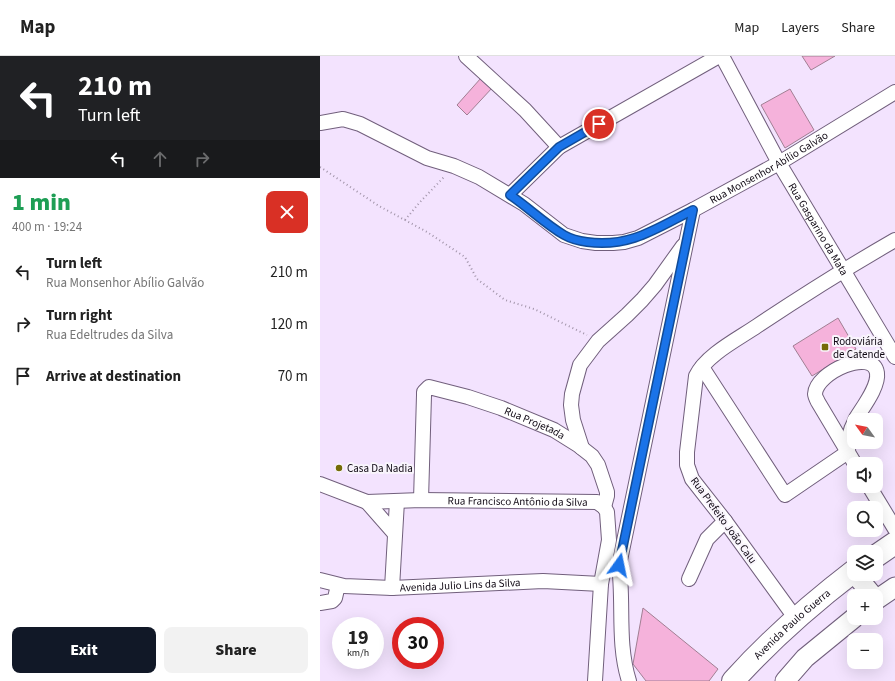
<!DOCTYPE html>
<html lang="en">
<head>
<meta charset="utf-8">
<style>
  body { margin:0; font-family:"Source Sans 3",sans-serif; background:#f2f2f2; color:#222; height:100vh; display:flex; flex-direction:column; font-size:15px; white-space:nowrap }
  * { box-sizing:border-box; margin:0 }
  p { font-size:13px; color:#767676 }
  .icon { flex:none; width:22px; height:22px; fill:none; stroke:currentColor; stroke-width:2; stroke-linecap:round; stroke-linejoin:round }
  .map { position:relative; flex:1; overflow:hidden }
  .sheet { display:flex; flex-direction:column; background:#fff; width:320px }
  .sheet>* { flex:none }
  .banner { background:#202124; color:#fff; overflow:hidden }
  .needle { width:26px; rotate:303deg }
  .buttons { position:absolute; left:527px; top:357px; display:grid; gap:8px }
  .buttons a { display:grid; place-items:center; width:36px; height:36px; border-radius:8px; background:#fff; box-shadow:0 4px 16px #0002; font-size:20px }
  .speed { position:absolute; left:12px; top:561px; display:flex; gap:8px; font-size:20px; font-weight:700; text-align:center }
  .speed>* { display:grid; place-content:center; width:52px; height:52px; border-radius:50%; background:#fff; box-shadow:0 4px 16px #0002; line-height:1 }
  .speed small { font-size:10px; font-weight:400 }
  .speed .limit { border:6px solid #d22; background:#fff; color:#111 }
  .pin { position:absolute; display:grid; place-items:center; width:34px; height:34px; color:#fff; margin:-17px; border:2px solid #fff; border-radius:50%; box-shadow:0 1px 4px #0007 }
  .me { position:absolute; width:44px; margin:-22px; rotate:12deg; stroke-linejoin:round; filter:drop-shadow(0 0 3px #0008) }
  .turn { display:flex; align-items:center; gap:14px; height:84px; padding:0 12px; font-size:18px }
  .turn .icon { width:52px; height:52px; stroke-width:2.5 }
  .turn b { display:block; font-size:28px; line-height:34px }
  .lanes { display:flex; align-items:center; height:38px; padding:0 12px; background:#0003; justify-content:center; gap:20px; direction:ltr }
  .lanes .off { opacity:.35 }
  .round { display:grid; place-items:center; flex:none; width:42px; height:42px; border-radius:8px; background:#f2f2f2 }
  .head { display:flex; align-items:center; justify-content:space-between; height:68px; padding:0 12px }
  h1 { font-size:24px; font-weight:800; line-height:30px; color:#1e9e55 }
  .button { display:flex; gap:8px; margin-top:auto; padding:8px 12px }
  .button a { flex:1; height:46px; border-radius:8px; background:#111827; color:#fff; font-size:16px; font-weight:800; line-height:46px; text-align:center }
  .button a+a { background:#f2f2f2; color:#222 }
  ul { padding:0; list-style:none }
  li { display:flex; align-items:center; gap:12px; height:52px; padding:0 12px }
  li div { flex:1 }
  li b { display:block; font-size:15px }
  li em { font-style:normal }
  header { display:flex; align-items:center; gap:24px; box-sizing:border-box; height:56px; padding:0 20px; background:#fff; border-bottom:1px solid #e0e0e0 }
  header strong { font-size:19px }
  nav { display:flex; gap:22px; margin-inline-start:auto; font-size:14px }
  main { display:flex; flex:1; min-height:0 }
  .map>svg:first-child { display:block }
  .building { fill:#f5b2db; stroke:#a17f93 }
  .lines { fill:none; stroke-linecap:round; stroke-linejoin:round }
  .street-casing { stroke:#715f7c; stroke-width:16 }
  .secondary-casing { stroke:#715f7c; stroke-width:21 }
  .primary-casing { stroke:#715f7c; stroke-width:24 }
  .path { stroke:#a295aa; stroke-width:2; stroke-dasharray:1 3; stroke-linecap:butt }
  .street { stroke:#fff; stroke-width:14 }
  .secondary { stroke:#fff; stroke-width:19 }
  .primary { stroke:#fff; stroke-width:22 }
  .route-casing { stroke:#114b97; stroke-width:10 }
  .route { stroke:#1a73e8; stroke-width:7 }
  .poi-dot { fill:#746b06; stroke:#f9f5fc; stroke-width:1.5 }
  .labels { text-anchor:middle; stroke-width:4; stroke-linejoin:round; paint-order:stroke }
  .street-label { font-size:11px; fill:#0f0813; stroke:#f9f5fc }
  .poi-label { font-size:11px; fill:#0f0813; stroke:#f9f5fc; text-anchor:start }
</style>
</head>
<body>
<header>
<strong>Map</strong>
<nav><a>Map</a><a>Layers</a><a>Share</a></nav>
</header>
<main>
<section class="sheet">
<div class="banner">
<div class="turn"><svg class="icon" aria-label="left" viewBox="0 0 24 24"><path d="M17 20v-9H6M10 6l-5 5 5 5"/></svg><div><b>210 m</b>Turn left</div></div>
<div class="lanes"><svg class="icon" aria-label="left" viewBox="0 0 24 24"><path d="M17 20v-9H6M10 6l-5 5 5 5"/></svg><svg class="icon off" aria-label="ahead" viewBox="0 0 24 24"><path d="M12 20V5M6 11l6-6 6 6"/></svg><svg class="icon off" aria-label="right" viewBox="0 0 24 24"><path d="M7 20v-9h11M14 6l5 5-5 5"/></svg></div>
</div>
<div class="head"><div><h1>1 min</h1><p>400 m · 19:24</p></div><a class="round" style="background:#d93025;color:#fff"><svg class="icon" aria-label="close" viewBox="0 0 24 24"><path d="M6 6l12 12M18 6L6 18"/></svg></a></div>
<ul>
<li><svg class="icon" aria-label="left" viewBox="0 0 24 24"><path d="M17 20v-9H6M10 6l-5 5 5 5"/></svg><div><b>Turn left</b><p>Rua Monsenhor Abílio Galvão</p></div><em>210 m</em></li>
<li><svg class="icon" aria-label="right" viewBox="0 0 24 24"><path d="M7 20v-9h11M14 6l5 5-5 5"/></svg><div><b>Turn right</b><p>Rua Edeltrudes da Silva</p></div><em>120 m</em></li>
<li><svg class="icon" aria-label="arrive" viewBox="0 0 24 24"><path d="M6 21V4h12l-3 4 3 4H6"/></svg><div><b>Arrive at destination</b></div><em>70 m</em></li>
</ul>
<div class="button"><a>Exit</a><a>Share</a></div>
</section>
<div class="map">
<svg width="575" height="625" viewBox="0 0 575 625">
  <rect width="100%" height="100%" fill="#f3e3fe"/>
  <g class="building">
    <polygon points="482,0 515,0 491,14"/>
    <polygon points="161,22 173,31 147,59 137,49"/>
    <polygon points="470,33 494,74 465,92 441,49"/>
    <polygon points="518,262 536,293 492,320 473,290"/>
    <polygon points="323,552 398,613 389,625 326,625 313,608"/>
  </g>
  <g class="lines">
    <g class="street-casing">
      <g id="street">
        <polyline points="146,0 205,54 239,91"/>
        <path id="s1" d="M402,0L459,107L575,301"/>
        <path id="s2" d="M0,67L23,63L40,68L107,102L134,110L159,121L204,148L244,179L262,185L276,187H293L304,186L318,182L373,154L459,107L575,36"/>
        <polyline points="190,139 239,91 399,0"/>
        <polyline points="382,311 465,439 528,396"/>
        <path d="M535,364C542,352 559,331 557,317C553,291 496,316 495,338C495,340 497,344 498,346L535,408"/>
        <polyline points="262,392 253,364 251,349 252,338 260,309 278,285 307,259 322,244 335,229 363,190"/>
        <path d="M528,396C528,386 529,376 534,367"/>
        <path id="s3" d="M0,428L47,446L101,444L277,446L284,451L287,456L289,484L281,528L275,625"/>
        <polyline points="549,430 575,473"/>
        <path id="s4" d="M101,444L104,339V336L109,331L148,341L181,352L234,374L258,389L272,400L278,409L287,436V440L284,451"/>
        <polyline points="47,446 75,478"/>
        <polyline points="369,523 387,483 405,465"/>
        <path id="s5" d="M0,524L24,530L72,532L223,525L281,528"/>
        <polyline points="72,532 77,445"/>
        <polyline points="0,547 12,545 15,542 18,529"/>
        <path d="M476,563L405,465L372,423L367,409V396L376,320C386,299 418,283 437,270C482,240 528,211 575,184"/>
        <path d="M309,625C297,587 304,548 299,509L373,154"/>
      </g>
    </g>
    <g class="secondary-casing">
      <g id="secondary">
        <polyline points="535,518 553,540"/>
        <polyline points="556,544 575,531"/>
        <polyline points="465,625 485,602 534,562"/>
      </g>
    </g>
    <g class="primary-casing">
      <g id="primary">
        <polyline points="556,500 575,487"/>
        <path id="s6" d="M413,625C450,584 491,548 534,515"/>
      </g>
    </g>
    <g class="path">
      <polyline points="0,111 59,150 107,176 145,201 157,223 185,244 214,253 267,279"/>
      <polyline points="85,164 100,146 125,120"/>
    </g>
    <use href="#street" class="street"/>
    <use href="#secondary" class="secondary"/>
    <use href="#primary" class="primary"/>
  </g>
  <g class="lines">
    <g class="route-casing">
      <path id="route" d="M279,68L239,91L190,139C208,151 225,168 244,179C251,183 259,185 267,186C310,192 337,172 373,154L299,509"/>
    </g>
    <use href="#route" class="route"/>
  </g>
  <g class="poi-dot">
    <rect x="501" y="287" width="8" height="8" rx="2"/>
    <circle cx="19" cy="412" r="4"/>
  </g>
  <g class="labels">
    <g class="street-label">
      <text dy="4" stroke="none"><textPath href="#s2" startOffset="499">Rua Monsenhor Abílio Galvão</textPath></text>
      <text dy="4" stroke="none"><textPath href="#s1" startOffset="198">Rua Gasparino da Mata</textPath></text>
      <text dy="4" stroke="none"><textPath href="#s4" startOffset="227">Rua Projetada</textPath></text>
      <text dy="4" stroke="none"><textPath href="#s3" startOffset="201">Rua Francisco Antônio da Silva</textPath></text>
      <text transform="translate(404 464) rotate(54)" y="4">Rua Prefeito João Calu</text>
      <text dy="4" stroke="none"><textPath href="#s5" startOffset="141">Avenida Julio Lins da Silva</textPath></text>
      <text dy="4" stroke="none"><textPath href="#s6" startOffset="82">Avenida Paulo Guerra</textPath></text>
    </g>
    <g class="poi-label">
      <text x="513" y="289">Rodoviária<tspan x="513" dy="13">de Catende</tspan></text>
      <text x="27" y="416">Casa Da Nadia</text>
    </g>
  </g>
</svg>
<div class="buttons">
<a><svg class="needle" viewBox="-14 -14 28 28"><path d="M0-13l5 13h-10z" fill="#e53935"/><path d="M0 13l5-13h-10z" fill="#767676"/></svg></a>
<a><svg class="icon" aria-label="sound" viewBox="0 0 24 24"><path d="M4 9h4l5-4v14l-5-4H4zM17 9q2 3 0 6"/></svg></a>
<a><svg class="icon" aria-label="search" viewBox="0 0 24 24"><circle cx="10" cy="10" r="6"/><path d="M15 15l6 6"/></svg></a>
<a><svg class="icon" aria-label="layers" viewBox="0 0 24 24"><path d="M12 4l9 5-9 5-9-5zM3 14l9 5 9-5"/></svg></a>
<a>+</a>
<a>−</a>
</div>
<div class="speed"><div>19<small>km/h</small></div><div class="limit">30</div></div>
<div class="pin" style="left:279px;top:68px;background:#d93025"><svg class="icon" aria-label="arrive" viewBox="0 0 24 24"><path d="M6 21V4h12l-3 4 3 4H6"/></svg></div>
<svg class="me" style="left:299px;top:509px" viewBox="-20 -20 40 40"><path d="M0-17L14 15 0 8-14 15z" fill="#1a73e8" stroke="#fff" stroke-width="4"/></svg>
</div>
</main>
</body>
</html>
